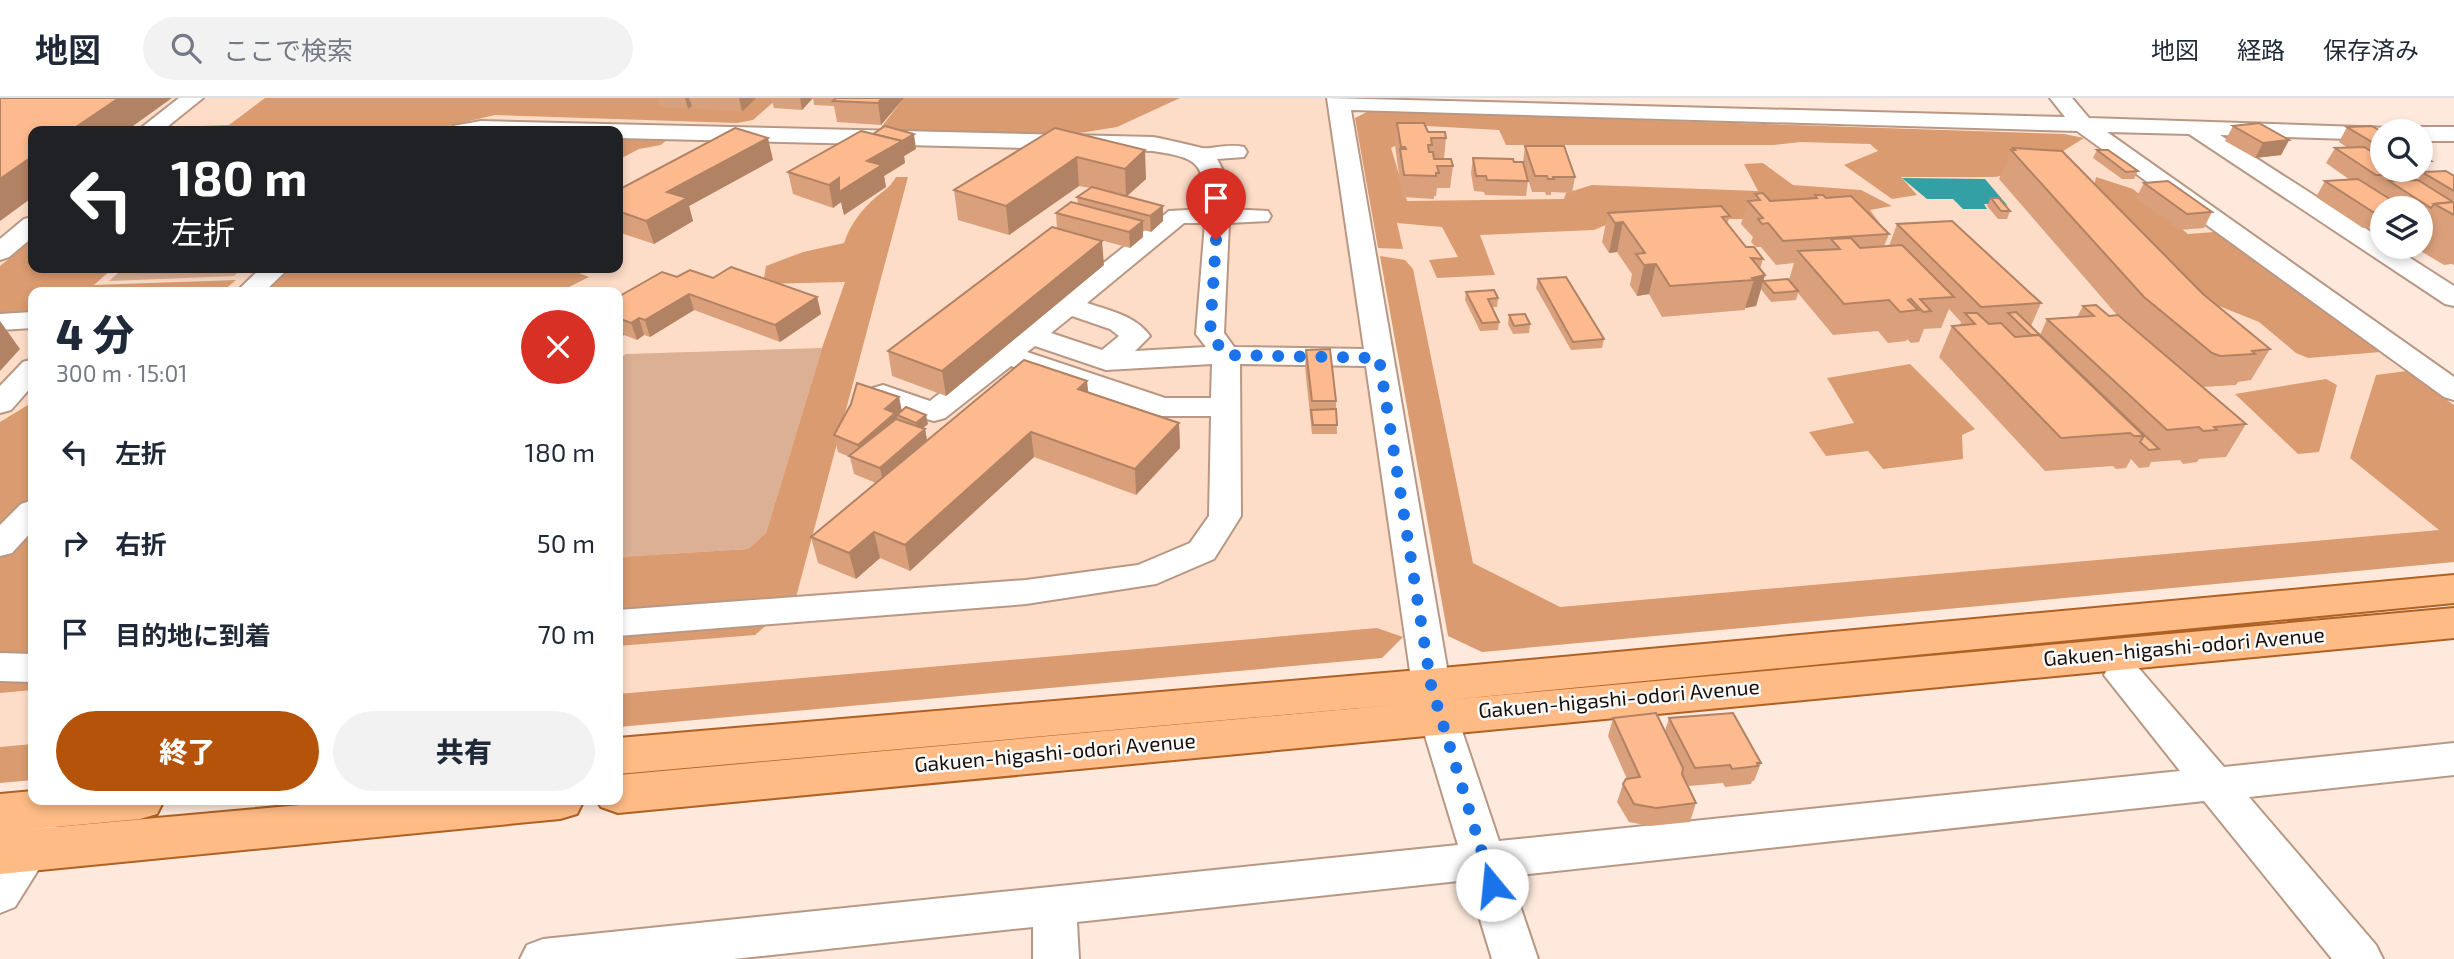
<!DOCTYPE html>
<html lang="ja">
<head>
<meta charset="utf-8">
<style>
  body { margin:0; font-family:"Exo 2","Noto Sans JP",sans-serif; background:#f2f2f3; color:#1f2937; height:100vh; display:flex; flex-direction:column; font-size:26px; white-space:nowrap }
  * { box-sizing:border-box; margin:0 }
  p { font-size:23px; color:#747a83 }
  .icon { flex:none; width:38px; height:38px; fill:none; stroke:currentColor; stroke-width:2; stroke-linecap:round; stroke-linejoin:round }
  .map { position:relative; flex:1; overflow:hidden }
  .details { position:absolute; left:28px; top:189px; width:595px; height:518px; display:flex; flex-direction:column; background:#fff; border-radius:14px; box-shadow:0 4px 10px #0003 }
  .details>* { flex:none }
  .hud { position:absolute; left:28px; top:28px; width:595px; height:147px; border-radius:14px; box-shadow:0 4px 10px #0003; background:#202124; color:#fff; overflow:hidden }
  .fabs { position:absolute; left:2370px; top:21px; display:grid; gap:14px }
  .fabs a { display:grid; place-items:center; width:63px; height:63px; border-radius:50%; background:#fff; box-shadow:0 4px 10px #0003; font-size:35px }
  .pin { position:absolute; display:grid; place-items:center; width:60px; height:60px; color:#fff; margin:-72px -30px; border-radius:50% 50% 50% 0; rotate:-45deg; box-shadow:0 0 7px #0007 }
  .pin .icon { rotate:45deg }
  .me { position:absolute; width:77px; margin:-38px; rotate:343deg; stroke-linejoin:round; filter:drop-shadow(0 0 5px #0008) }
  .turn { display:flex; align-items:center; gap:24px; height:147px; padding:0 28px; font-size:32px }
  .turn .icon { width:91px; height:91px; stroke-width:2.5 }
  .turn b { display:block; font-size:49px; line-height:60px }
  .round { display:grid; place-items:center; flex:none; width:74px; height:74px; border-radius:37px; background:#f2f2f3 }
  .overview { display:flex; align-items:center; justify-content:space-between; height:119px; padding:0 28px }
  h1 { font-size:42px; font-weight:800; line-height:52px }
  .action { display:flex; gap:14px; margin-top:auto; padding:14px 28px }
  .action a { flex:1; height:80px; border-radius:42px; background:#b45309; color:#fff; font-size:28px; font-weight:800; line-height:80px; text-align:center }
  .action a+a { background:#f2f2f3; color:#1f2937 }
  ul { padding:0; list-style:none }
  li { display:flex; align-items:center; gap:21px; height:91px; padding:0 28px }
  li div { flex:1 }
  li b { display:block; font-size:26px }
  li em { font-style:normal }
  header { display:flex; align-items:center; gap:42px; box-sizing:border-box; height:98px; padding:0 35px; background:#fff; border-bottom:2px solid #e0e1e3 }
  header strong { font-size:33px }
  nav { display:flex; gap:38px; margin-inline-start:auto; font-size:24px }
  .search { width:490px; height:63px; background:#f2f2f3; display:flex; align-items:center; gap:18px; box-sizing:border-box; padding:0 24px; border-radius:38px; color:#747a83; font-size:26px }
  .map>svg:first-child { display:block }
  .built { fill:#feddc8; fill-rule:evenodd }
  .green { fill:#dbb094 }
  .forest { fill:#db9b70 }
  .water { fill:#33a0a6 }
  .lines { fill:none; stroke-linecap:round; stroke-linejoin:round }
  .minor-casing { stroke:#b89884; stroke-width:4 }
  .major-casing { stroke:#ae6124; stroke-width:4 }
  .minor { fill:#fff; fill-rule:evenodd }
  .major { fill:#febb85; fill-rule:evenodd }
  .wall { fill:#daa07b; fill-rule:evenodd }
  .shaded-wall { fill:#b18264 }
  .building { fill:#fdba8f; stroke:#b18264; stroke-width:2 }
  .route { stroke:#1a73e8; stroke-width:12; stroke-dasharray:0 21.6 }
  .labels { text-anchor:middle; stroke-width:5; stroke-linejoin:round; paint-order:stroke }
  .street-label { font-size:21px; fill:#1a0f08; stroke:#fafafa }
</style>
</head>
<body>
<header>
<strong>地図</strong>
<div class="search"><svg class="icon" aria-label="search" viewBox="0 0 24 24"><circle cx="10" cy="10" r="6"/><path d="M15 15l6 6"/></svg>ここで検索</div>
<nav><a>地図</a><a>経路</a><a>保存済み</a></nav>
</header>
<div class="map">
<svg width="2454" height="861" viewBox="0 0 2454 861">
  <rect width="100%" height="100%" fill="#fee9dc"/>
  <g class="built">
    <path d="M0,0H1328L1403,539L1382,560L618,629V194H33V682L0,685ZM33,33H618V170H33Z"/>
    <polygon points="1369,13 2064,36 2084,40 2454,307 2454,464 1482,554 1448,538 1355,20"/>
  </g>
  <g class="green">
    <polygon points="124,170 243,170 234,178 109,183"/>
    <polygon points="822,250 766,435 748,451 618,459 618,261 626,256"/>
  </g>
  <g class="forest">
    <polygon points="265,0 778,0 753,22 737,25 495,17 427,33 171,33 176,29 229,27"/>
    <polygon points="904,0 1180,0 1117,29 1024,44 879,32"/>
    <polygon points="1369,13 2064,36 2084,40 2033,72 1995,79 1901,79 1917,97 1892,101 1844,67 1878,53 1870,46 1801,44 1774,47 1506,47 1499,32 1427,28 1391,50 1407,103 1564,101 1566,95 1592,87 1758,93 1744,66 1763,65 1793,87 1861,92 1892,108 1870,112 1888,137 1853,121 1620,121 1594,132 1480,137 1495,177 1437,180 1429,162 1458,159 1442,129 1397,125 1403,151 1378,150 1355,20"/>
    <polygon points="679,31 661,47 639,51 618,62 618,33 494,33"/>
    <path d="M896,79H908L795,503L755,537L618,548V459L748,451L766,435L822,250L845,184L763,186L766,168L803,154L844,145C850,127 861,112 876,99C885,92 890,89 896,79Z"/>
    <polygon points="2096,79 2133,91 2188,136 2214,134 2380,254 2308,260 2296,255 2259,224 2149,180 2090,107"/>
    <polygon points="33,141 33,170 113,170 94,187 236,182 222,194 33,194 33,213 0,215 0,168"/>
    <polygon points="1380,158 1405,162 1413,171 1473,465 1560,509 2439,432 2350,360 2376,277 2407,273 2454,307 2454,464 1482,554 1448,538"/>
    <polygon points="282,170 566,170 589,179 559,194 251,194"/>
    <polygon points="1910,266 1975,331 1962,337 1963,361 1883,371 1868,353 1826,358 1809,334 1854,325 1827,280"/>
    <polygon points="2326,281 2337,287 2319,354 2298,356 2235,296"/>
    <polygon points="33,304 33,592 0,595 0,324"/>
    <polygon points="1377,530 1403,539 1382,560 618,629 618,596"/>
    <polygon points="33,646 33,682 0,685 0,649"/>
  </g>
  <polygon class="water" points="1902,80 1985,81 2007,107 1984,106 1987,111 1963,111 1953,101 1927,101"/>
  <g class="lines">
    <g class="minor-casing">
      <g id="minor">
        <polygon points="179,0 203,0 162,33 137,33"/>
        <path d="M1327,0L2065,19L2050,0H2072L2089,20L2390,30L2392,33H2382V42L2220,37L2382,141V149H2393L2454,188V208L2445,206L2189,36L2107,34L2454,279V302L2444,299L2077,33L1351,12L1450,587L1457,618L1499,743L2180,673L2104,577L2110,567L2123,563L2136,567L2224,669L2454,645V677L2249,699L2376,847L2383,861H2332L2204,703L1510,778L1538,861H1492L1468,782L1077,824L1079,861H1033V829L733,861H520L527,847L543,841L1458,747L1419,618L1412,587L1366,268L1240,266L1241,418L1214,461L1156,486L1026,506L618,538V512L1026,482L1138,467L1190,445L1209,418L1211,318H1162L1151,315L1011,268L945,320L934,323L923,320L873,302L868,296L873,290L883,287L930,303L1169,113L1205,111C1205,64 1198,60 1153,53L618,40V33H450L453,28L481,23L1153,39C1170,42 1185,46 1202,50C1209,52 1228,45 1244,49L1247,54L1244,59L1217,61L1227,80L1229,111L1268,113L1271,118L1268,123L1229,125L1224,235L1234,249L1364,251ZM1184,125H1205L1196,236L1206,249L1135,253L1150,238C1135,217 1110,213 1087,205ZM1072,218L1110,231L1119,238L1102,252L1051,235ZM1035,248L1106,272L1212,266L1211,300H1165L1027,254Z"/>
        <polygon points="2420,29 2454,29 2454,43 2420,43 2420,33 2411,33"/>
        <polygon points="33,119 33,139 9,159 0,162 0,141 24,121"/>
        <polygon points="261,170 289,170 264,194 236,194"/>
        <polygon points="33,214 33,230 0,232 0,216"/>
        <polygon points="33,261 33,287 11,312 0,315 0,288 23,264"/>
        <polygon points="33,402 33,432 12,455 0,458 0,427 21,406"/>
        <polygon points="0,555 33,556 33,584 0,583"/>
        <polygon points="39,720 54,725 60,737 15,809 0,815 0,760 24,725"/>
      </g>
    </g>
    <g class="major-casing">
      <g id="major">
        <polygon points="2454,477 2454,505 1437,603 2454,510 2454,540 618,715 601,709 597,702 618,702 618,677 1405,606 618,676 618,640 1431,571"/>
        <polygon points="33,693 33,702 164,702 157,716 140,721 12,733 355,702 584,702 577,716 560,721 0,776 0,696"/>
      </g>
    </g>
    <use href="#minor" class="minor"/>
    <use href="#major" class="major"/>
  </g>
  <g class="wall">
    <polygon points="657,0 756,0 742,14 692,10 692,8 688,11 660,9"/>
    <polygon points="771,0 904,0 881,27 837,24 834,8 814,7 813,0 802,12 774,10"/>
    <polygon points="1397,25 1446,40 1444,61 1453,68 1450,90 1437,90 1436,98 1434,98 1434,101 1402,99 1395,47"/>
    <polygon points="2233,28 2289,42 2281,57 2255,60 2225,43"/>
    <path d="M2347,29L2382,34V72H2420V57L2431,63L2424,74L2454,78V167L2452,166L2444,167L2414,149H2420V127L2421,126L2420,125V110H2382V129L2363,130L2316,99L2325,83L2350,82L2326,65L2335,50H2348L2339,44ZM2420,78L2418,82H2403L2405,79Z"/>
    <polygon points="1055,30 1146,81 1127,98 1163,123 1151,134 1143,132 1143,139 1130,150 1057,130 1056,115 1078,106 1077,99 1090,90 1079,88 1009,137 958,122 954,92"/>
    <polygon points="1525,48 1575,79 1572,95 1551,94 1551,97 1546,97 1545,94 1532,94 1525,70 1528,83 1526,98 1485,97 1484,94 1474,93 1471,75 1473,60 1523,64"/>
    <polygon points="2013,50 2203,196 2270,251 2251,282 2238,284 2236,287 2203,289 2246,326 2226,359 2199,361 2197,364 2183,366 2180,362 2151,364 2149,369 2139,370 2131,361 2126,370 2116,371 2113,368 2045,373 1939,259 1952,228 1960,227 1961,224 1949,211 1941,230 1924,231 1919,244 1911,245 1907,241 1906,243 1888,245 1878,233 1833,237 1798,195 1796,202 1771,204 1761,191 1756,208 1745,210 1745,212 1662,219 1649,196 1637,198 1630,187 1632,176 1617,154 1609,155 1602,144 1608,115 1730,118 1727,126 1746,149 1763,161 1760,171 1765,177 1763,183 1789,182 1794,165 1776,167 1761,149 1756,149 1751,144 1753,139 1741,126 1748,103 1753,102 1755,96 1770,103 1814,100 1815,97 1826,100 1889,136 1884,148 1889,148 1897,126 2041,205 2031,228 2040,237 2047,221 2077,219 2083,208 2109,218 2117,217 1999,81 2011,52 2012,52"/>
    <polygon points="916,51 904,58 905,65 884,78 886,89 844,117 841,104 833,110 793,96 788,74"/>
    <polygon points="2097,52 2138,73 2134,81 2122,81 2093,60"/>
    <polygon points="773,62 689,108 693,123 654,146 618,134 618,92"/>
    <polygon points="2144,85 2212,114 2204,130 2179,132 2136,100"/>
    <polygon points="1991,100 2010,113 2007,121 1998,121 1987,108"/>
    <polygon points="1104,167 946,298 892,278 888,253"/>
    <polygon points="677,179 713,180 817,199 821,216 780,244 694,212 650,239 644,237 637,242 624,237 618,240 618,199"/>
    <polygon points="1538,181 1604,241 1602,250 1571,252 1536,190"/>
    <polygon points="1466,194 1498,200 1497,209 1492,209 1499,224 1498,232 1480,233 1465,202"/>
    <polygon points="1509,217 1530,226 1529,235 1513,236 1508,226"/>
    <polygon points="1306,252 1336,303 1337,336 1312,336 1305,269"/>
    <polygon points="1088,295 1179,325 1180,350 1136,397 1034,359 910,473 880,460 856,481 818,465 811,439 876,385 854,376 850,359 838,354 834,337 899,299 902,313 928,326 923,330 925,331 927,342"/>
    <polygon points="1613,620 1665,633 1669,620 1761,665 1754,683 1752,683 1751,686 1725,689 1723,685 1689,688 1682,675 1696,705 1690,724 1650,728 1629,724 1617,704 1623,686 1627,681 1608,638"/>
  </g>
  <g class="shaded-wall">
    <polygon points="119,0 172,0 126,33 70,33"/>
    <polygon points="685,0 689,0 692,8 688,11"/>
    <polygon points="739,0 756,0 742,14"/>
    <polygon points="800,0 813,0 802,12"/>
    <polygon points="882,0 904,0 881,27 878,5"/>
    <polygon points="914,36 916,51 904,58 905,65 884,78 886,89 844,117 841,104 833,110 829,87 867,63"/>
    <polygon points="768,40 773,62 689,108 693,123 654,146 646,123 667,94"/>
    <polygon points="2289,42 2281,57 2255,60 2263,45"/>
    <polygon points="1145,52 1146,81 1126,99 1125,71"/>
    <polygon points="33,58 33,99 0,123 0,81"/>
    <polygon points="1077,59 1079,88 1009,137 1006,108"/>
    <polygon points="1163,108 1163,123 1151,134 1150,118"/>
    <polygon points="1143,123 1143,139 1130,150 1129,134"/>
    <polygon points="1623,124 1617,154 1609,155 1615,125"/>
    <polygon points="1102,143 1104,167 946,298 942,273"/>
    <polygon points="1656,166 1649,196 1637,198 1644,167"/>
    <polygon points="1765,177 1756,208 1745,210 1754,182 1752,180"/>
    <polygon points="689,196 694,212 650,239 645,222"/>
    <polygon points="817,199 821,216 780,244 775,227"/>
    <polygon points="618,220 624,237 618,240"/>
    <polygon points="639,220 644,237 637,242 631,225"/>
    <polygon points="0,223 20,251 0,273"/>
    <polygon points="1087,283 1090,308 1078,291"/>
    <polygon points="899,299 902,316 897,317 897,321 861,363 858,347 885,311"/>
    <polygon points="926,317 928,326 918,334 916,325"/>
    <polygon points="1179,325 1180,350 1136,397 1135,371"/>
    <polygon points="925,331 928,348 884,388 880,370"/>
    <polygon points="1031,334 1034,359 910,473 905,447"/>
    <polygon points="874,434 880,460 856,481 849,455"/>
  </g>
  <g class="building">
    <polygon points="0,0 119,0 70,33 33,33 33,58 0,81"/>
    <polygon points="836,0 882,0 878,5 833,3"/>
    <polygon points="1397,25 1424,25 1428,34 1445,34 1446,40 1431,40 1432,47 1428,47 1429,54 1433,54 1434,61 1451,61 1453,68 1437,68 1439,75 1436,75 1436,78 1404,77 1400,51 1406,51 1405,49 1401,49"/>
    <polygon points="2259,25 2289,42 2263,45 2233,28"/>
    <polygon points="885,28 914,36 902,43 873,36"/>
    <polygon points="2372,28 2382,34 2382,50 2347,29"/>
    <polygon points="735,30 768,40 667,94 687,100 646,123 618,113 618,92"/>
    <polygon points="1055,30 1145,52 1125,71 1077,59 1006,108 954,92"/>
    <polygon points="861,33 902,43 867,63 882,67 839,94 839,80 829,87 788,74"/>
    <polygon points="1525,48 1564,48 1575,79 1553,79 1554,81 1548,81 1547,78 1535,78"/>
    <polygon points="2364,49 2382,60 2382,72 2400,72 2407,77 2376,77 2335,50"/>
    <polygon points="2013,50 2062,53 2203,196 2270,251 2252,253 2255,256 2220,258 2212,255 2144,199 2011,52 2015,52"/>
    <polygon points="2097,52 2108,52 2138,73 2126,74"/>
    <polygon points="2420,57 2431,63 2420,64"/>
    <polygon points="1473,60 1513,61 1514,64 1523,64 1528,83 1487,82 1486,78 1476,78"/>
    <polygon points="2446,73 2454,78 2454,93 2422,74"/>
    <polygon points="2358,81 2404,110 2382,110 2382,114 2373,114 2325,83"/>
    <polygon points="2418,82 2453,104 2434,106 2431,110 2389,83"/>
    <polygon points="2168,83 2212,114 2187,116 2144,85"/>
    <polygon points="1092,89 1163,108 1150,118 1077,99"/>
    <polygon points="1763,95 1770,103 1817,100 1815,97 1823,97 1826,100 1851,98 1889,136 1783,143 1768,125 1762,126 1758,121 1763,120 1748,103 1760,102 1755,96"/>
    <polygon points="1991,100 1999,100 2010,113 2001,113"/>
    <polygon points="1071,104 1143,123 1129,134 1056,115"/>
    <polygon points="2454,104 2454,117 2434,106"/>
    <polygon points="1721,108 1730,118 1722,119 1746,149 1754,149 1763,161 1751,160 1765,177 1752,180 1754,182 1670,188 1656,166 1644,167 1636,156 1645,155 1623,124 1615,125 1608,115"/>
    <polygon points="1952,123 2041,205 1981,209 1897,126"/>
    <polygon points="1052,129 1102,143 942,273 888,253"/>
    <polygon points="1851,140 1860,150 1902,147 1954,199 1920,201 1931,213 1923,214 1911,201 1908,202 1918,212 1900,214 1889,202 1844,206 1798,153 1840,151 1831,141"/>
    <polygon points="731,169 817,199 775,227 689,196 645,222 639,220 631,225 618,220 618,199 662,174 677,179 690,172 713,180"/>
    <polygon points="1566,179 1604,241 1573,244 1538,181"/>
    <polygon points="1788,181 1798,193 1774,195 1763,183"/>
    <polygon points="1494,192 1498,200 1488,201 1499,224 1482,225 1466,194"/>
    <polygon points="2096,207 2109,218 2118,217 2246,326 2214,329 2217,332 2203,333 2199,329 2167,332 2047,221 2094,218 2083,208"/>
    <polygon points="2016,214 2159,351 2149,352 2140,344 2144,338 2039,237 2031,237 2008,215"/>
    <polygon points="1965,215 1977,215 1989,226 2001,225 2015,239 2039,237 2144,338 2134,338 2130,335 2061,340 1952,228 1975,226"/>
    <polygon points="1525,216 1530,226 1514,228 1509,217"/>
    <polygon points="1330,251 1336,303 1312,303 1306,252"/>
    <polygon points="1024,262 1087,283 1078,291 1179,325 1135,371 1031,334 905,447 874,434 849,455 811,439"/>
    <polygon points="857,285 899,299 885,311 895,315 858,347 834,337 851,306"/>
    <polygon points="906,309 926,317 916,325 897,317"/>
    <polygon points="1336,311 1337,327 1313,327 1311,312"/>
    <polygon points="896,321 925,331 880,370 849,358"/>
    <polygon points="1656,615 1683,670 1682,676 1696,705 1656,710 1634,706 1623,686 1626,681 1640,679 1613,620"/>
    <polygon points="1733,615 1761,665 1757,665 1758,668 1732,671 1730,667 1695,670 1669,620"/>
  </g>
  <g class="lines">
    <polyline class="route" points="1216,142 1210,236 1226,257 1379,260 1431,587 1492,787"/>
  </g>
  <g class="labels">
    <g class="street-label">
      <text transform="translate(2184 549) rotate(-5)" y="7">Gakuen-higashi-odori Avenue</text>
      <text transform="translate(1619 601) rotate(-5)" y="7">Gakuen-higashi-odori Avenue</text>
      <text transform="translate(1055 655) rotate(-5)" y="7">Gakuen-higashi-odori Avenue</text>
    </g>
  </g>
</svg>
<div class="fabs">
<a><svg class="icon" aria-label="search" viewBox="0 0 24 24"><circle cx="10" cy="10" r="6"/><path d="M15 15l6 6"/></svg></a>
<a><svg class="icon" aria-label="layers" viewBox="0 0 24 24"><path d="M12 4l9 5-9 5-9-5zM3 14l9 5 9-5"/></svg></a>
</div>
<div class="pin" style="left:1216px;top:142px;background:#d93025"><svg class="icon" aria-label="arrive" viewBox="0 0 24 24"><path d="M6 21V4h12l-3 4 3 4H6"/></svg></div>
<svg class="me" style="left:1492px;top:787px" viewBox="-20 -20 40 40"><circle r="19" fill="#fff"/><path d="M0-13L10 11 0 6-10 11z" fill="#1a73e8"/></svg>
<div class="hud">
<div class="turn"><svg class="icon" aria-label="left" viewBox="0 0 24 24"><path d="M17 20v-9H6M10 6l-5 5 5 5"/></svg><div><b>180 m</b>左折</div></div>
</div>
<section class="details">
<div class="overview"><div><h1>4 分</h1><p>300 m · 15:01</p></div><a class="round" style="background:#d93025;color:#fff"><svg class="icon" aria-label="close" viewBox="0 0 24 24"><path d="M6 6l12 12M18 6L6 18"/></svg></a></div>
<ul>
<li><svg class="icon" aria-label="left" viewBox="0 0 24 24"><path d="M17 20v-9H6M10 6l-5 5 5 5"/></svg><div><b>左折</b></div><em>180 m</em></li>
<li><svg class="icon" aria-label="right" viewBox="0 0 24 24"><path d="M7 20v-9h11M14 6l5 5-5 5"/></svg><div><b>右折</b></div><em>50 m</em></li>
<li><svg class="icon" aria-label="arrive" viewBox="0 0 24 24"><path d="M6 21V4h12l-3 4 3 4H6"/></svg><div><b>目的地に到着</b></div><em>70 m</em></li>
</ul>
<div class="action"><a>終了</a><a>共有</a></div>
</section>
</div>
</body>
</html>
